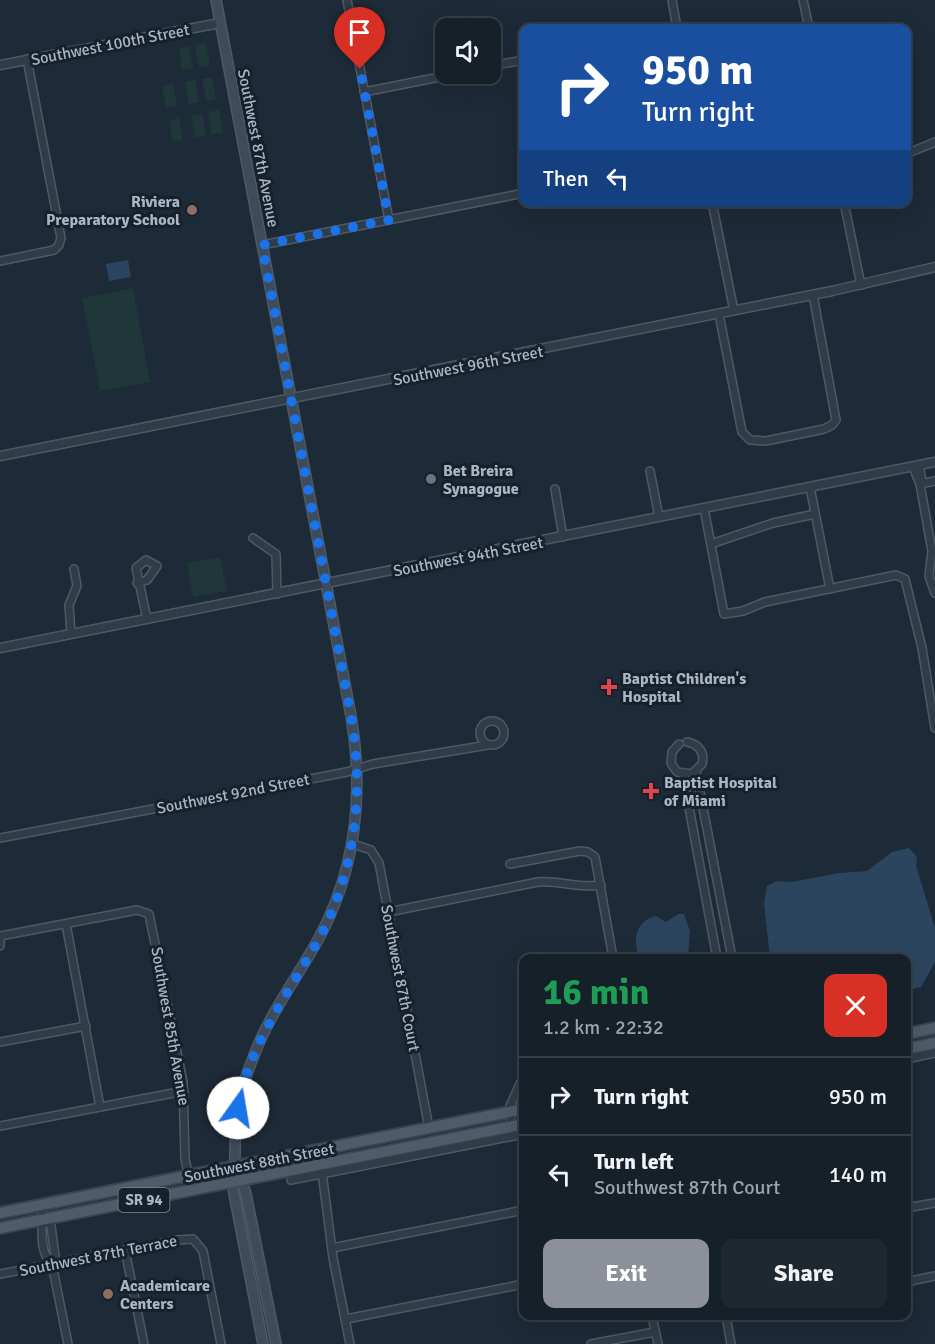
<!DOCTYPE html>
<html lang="en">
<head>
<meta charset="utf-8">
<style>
  body { margin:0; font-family:Signika,sans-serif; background:#1f2831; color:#f1f3f6; height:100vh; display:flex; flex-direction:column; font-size:22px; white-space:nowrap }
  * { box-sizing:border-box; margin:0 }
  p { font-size:20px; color:#9ea3a8 }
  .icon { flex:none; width:33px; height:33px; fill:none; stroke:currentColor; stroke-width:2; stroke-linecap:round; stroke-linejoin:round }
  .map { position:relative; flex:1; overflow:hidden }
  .drawer { position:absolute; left:519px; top:954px; width:392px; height:366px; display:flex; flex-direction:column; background:#162029; border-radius:12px; box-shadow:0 6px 24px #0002,0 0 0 2px #353e46 }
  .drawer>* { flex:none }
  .hud { position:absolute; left:519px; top:24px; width:392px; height:183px; border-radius:12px; box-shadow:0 6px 24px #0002,0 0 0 2px #353e46; background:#1a4fa0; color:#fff; overflow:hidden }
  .controls { position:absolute; left:435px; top:18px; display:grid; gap:12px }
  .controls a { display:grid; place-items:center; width:66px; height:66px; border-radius:12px; background:#162029; box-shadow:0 6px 24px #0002,0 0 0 2px #353e46; font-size:30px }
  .pin { position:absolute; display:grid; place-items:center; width:51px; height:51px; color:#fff; margin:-62px -26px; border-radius:50% 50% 50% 0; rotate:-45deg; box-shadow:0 0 6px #0007 }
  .pin .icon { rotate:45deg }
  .me { position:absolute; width:66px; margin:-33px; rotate:13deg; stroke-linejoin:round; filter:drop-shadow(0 0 4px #0008) }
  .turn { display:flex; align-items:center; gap:21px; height:126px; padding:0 24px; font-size:27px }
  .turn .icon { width:78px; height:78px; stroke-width:2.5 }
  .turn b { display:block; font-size:42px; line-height:51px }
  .then { display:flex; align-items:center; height:57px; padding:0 24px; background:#0003; gap:12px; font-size:22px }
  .round { display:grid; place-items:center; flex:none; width:63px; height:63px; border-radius:12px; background:#1f2831 }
  .head { display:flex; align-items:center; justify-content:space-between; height:102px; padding:0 24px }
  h1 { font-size:36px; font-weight:800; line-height:45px; color:#1e9e55 }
  .primary-button { display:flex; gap:12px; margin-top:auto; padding:12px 24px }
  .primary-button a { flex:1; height:69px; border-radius:12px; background:#8c9099; color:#fff; font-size:24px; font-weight:800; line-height:69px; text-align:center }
  .primary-button a+a { background:#1f2831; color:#f1f3f6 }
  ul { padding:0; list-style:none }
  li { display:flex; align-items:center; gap:18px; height:78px; padding:0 24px; border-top:2px solid #353e46 }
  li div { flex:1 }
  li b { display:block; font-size:22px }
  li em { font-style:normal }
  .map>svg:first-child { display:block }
  .green { fill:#1f3738 }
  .water { fill:#2c455e }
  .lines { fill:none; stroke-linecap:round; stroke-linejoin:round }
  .minor-casing { stroke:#4e5966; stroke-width:10 }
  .tertiary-casing { stroke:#4e5966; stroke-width:11 }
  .secondary-casing { stroke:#4e5966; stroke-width:12 }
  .primary-casing { stroke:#3a4551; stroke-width:14 }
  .minor { stroke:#303c48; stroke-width:7 }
  .tertiary { stroke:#303c48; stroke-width:8 }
  .secondary { stroke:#3e4b5b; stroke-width:9 }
  .primary { stroke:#4e5b68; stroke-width:10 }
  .route { stroke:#1a73e8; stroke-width:10; stroke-dasharray:0 18 }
  .education-dot { fill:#8d6e63; stroke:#16212c; stroke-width:2 }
  .worship-dot { fill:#6b7280; stroke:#16212c; stroke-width:2 }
  .health-dot { fill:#e0444e; stroke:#16212c; stroke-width:2 }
  .labels { text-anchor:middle; stroke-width:6; stroke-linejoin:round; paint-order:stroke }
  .shield { fill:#16212c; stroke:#7e8997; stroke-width:1.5 }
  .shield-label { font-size:15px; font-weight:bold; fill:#aab6c5 }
  .street-label { font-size:16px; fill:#aab6c5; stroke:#16212c }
  .poi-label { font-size:16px; font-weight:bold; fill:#aab6c5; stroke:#16212c; text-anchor:start }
</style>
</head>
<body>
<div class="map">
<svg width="935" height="1344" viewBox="0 0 935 1344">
  <rect width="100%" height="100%" fill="#1d2a37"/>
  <g class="green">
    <polygon points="206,43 210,65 199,67 195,45"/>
    <polygon points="189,46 193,68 182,70 179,48"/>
    <polygon points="212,77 216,99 206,101 202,79"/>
    <polygon points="195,80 199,102 189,104 185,82"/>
    <polygon points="173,84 177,106 166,108 162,86"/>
    <polygon points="219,110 223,133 212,135 208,112"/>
    <polygon points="202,114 206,136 195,138 191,116"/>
    <polygon points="179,118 183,140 173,142 169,120"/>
    <polygon points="133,288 150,382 100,391 82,298"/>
    <polygon points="220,557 227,591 193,597 187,563"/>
  </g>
  <g class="water">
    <polygon points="128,260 131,277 109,281 106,264"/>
    <polygon points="909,848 917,857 916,866 935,928 935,962 921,987 906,991 906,958 770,958 764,903 767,886 777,881 791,882 839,873 867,871 892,852"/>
    <path d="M678,914H684L690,931L688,958H639C633,940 635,921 656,916L666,922Z"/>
  </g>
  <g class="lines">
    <g class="minor-casing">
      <g id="minor">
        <polyline points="347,0 389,220"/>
        <polyline points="672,0 677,28"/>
        <polyline points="803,0 809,28"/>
        <polyline points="490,66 524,60"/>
        <polyline points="364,92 455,74"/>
        <polyline points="906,154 935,142"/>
        <polyline points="712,202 734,311"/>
        <polyline points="844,202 861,285"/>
        <polyline points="262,245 524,193"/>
        <polyline points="0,261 54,250 59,245 61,238 27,59"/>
        <polyline points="719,314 742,432 750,440 766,441 824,429 832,425 836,420 813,295"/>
        <polyline points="919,465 922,481 920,484"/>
        <polyline points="913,467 920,484 932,551 929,576 935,593"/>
        <polyline points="650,471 659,517"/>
        <polyline points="920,484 935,481"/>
        <polyline points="810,487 830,589"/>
        <polyline points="555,489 563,537"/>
        <polyline points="704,508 724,614 743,611 765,602 896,575 905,579 922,648 935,728"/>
        <polyline points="253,538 276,554 277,594"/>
        <polyline points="711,544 773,523 815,514"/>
        <polyline points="137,583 147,580 157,566 146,560 136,568 147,619"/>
        <polyline points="71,634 69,605 77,586 74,569"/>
        <circle cx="492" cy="733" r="12"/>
        <path d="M679,744L672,752L671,763L677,772L692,774L702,764C705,753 699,744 687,742"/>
        <polyline points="696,772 732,958"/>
        <polyline points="683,775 717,958"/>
        <polyline points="0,838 347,772 373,764 488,745"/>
        <polyline points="353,844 371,850 379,863 429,1128"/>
        <polyline points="510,864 580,851 588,852 595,857 613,958"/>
        <path d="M388,912L538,882C560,880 578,889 601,885"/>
        <polyline points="66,924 100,1107"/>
        <polyline points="0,936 137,910 149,914 183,1082 185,1159 189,1177"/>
        <polyline points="0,938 0,946"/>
        <polyline points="0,1042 86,1026"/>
        <polyline points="906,1059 935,1053"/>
        <polyline points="523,1124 524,1089"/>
        <polyline points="0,1126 184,1091"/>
        <polyline points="511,1126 510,1106 524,1075"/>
        <polyline points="322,1172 333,1258 350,1344"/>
        <polyline points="291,1180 524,1134"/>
        <path d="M41,1204C45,1224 36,1248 52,1264"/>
        <polyline points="906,1208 935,1203"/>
        <polyline points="44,1220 51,1226 55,1256 52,1264 68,1344"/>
        <polyline points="332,1248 524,1210"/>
        <polyline points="125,1250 144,1344"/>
        <polyline points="0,1274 177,1240 193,1239 203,1251 221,1344"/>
        <polyline points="906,1282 935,1276"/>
        <polyline points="652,1316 658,1344"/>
        <polyline points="726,1316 731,1344"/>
        <polyline points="726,1317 735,1316"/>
        <polyline points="346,1319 524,1284"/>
        <polyline points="591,1344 655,1332"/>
      </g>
    </g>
    <g class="tertiary-casing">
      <g id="tertiary">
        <polyline points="0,65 220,23"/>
        <polyline points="0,456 832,291 935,267"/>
        <polyline points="0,648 935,462"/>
      </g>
    </g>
    <g class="secondary-casing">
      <g id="secondary">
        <path d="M216,0L351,716C364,792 356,869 319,938C297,978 269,1014 253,1058C245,1077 239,1098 236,1120C234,1141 237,1162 232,1183L263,1344"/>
        <polyline points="240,1175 246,1194 276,1344"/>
      </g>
    </g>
    <g class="primary-casing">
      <g id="primary">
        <polyline points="906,1034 935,1028"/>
        <polyline points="906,1049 935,1043"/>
        <polyline points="0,1213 524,1109"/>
        <polyline points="0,1228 524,1124"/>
      </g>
    </g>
    <use href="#minor" class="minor"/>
    <use href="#tertiary" class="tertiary"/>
    <use href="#secondary" class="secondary"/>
    <use href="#primary" class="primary"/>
  </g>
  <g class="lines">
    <path class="route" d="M238,1108C249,1043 289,994 320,937C356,868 364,792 351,716L262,245L389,220L360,69"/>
  </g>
  <g class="education-dot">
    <circle cx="192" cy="210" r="6"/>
    <circle cx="108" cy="1294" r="6"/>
  </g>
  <circle class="worship-dot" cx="431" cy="479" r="6"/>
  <g class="health-dot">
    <path d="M606 678h6v6h6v6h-6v6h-6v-6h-6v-6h6z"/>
    <path d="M648 782h6v6h6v6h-6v6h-6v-6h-6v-6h6z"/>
  </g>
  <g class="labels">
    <rect class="shield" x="118.5" y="1188" width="51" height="24" rx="4.5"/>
    <g class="shield-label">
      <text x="144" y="1205">SR 94</text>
    </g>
    <g class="street-label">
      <text transform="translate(110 44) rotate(-11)" y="6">Southwest 100th Street</text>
      <text transform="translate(259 148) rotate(79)" y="6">Southwest 87th Avenue</text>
      <text transform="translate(468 365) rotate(-11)" y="6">Southwest 96th Street</text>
      <text transform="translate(468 556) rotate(-11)" y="6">Southwest 94th Street</text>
      <text transform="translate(233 793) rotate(-11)" y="6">Southwest 92nd Street</text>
      <text transform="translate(401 978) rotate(79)" y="6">Southwest 87th Court</text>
      <text transform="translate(171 1026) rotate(80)" y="6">Southwest 85th Avenue</text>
      <text transform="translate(259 1162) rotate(-11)" y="6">Southwest 88th Street</text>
      <text transform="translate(98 1255) rotate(-11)" y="6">Southwest 87th Terrace</text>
    </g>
    <g class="poi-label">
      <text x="180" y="207" text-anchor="end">Riviera<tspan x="180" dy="18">Preparatory School</tspan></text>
      <text x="443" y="476">Bet Breira<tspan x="443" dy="18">Synagogue</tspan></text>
      <text x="622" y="684">Baptist Children's<tspan x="622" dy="18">Hospital</tspan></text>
      <text x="664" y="788">Baptist Hospital<tspan x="664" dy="18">of Miami</tspan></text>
      <text x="120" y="1291">Academicare<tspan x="120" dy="18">Centers</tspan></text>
    </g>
  </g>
</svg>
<div class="controls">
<a><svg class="icon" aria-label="sound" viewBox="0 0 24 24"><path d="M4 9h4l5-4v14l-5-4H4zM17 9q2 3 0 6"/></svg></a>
</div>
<div class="pin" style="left:360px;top:69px;background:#d93025"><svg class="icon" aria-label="arrive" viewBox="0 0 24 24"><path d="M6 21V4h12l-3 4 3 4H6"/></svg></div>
<svg class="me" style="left:238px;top:1108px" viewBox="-20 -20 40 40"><circle r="19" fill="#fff"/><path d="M0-13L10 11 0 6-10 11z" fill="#1a73e8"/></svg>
<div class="hud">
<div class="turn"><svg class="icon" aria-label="right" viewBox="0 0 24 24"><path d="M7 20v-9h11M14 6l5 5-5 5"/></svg><div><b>950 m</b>Turn right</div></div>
<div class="then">Then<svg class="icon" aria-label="left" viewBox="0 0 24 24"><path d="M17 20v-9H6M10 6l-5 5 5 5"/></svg></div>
</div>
<section class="drawer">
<div class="head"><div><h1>16 min</h1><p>1.2 km · 22:32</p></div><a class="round" style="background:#d93025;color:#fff"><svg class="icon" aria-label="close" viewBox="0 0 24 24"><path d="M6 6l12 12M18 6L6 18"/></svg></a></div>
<ul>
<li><svg class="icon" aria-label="right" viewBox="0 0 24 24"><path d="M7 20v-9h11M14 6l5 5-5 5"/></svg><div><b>Turn right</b></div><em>950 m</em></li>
<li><svg class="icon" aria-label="left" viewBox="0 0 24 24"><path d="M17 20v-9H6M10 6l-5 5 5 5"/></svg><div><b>Turn left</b><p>Southwest 87th Court</p></div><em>140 m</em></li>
</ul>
<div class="primary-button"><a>Exit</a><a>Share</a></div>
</section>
</div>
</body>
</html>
